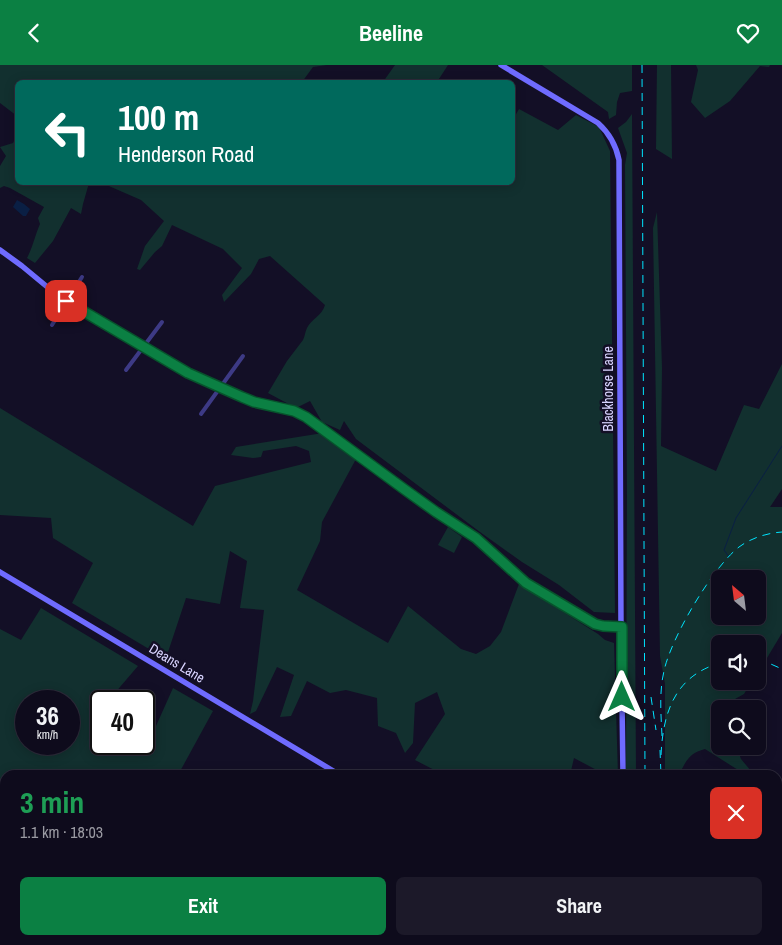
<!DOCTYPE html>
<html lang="en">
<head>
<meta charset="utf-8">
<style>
  body { margin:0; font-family:"Archivo Narrow",sans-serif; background:#1c1929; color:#f1f3f6; height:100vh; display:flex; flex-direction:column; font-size:19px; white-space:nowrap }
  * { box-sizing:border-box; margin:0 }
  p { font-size:16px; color:#9b9ba3 }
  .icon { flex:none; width:28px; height:28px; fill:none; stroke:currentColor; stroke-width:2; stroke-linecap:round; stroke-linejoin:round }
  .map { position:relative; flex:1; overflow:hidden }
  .panel { position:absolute; left:0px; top:705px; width:782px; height:175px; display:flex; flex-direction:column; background:#0e0b1c; border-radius:15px 15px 0 0; box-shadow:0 2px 12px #0003,0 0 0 1px #2e2b3b }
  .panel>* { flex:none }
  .top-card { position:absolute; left:15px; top:15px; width:500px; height:105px; border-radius:8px; box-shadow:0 2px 12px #0003,0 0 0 1px #2e2b3b; background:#00695c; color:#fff; overflow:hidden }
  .needle { width:32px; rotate:332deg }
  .tools { position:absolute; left:711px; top:505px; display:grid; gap:10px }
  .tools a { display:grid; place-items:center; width:55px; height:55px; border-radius:8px; background:#0e0b1c; box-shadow:0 2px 12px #0003,0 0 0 1px #2e2b3b; font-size:25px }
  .speed { position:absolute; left:15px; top:625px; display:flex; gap:10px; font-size:25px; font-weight:700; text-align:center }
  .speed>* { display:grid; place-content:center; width:65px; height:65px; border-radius:50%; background:#0e0b1c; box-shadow:0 2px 12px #0003,0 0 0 1px #2e2b3b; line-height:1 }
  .speed small { font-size:12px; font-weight:400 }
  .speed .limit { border:2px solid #111; border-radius:8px; background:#fff; color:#111 }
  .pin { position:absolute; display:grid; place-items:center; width:42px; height:42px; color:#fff; margin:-21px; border-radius:10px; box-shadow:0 2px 8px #0006 }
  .me { position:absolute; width:55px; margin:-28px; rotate:0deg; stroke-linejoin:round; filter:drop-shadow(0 0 4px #0008) }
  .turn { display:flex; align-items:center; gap:18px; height:105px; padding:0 20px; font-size:22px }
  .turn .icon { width:65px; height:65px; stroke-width:2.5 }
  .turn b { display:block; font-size:35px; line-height:42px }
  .round { display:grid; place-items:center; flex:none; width:52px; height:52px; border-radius:8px; background:#1c1929 }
  .head { display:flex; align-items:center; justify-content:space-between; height:85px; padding:0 20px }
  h1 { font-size:30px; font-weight:700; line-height:38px; color:#1e9e55 }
  .button { display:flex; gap:10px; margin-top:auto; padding:10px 20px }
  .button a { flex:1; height:58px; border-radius:8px; background:#0b8043; color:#fff; font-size:20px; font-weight:700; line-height:58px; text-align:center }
  .button a+a { background:#1c1929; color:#f1f3f6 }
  header { display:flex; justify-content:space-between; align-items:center; height:65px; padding:0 20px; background:#0b8043; color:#fff; font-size:22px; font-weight:700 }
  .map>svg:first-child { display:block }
  .green { fill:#12302f; fill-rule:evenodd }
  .water { fill:#0a1f44 }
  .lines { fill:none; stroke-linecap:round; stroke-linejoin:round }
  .stream { stroke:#0a1f44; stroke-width:1 }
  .street { stroke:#3d3a85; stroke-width:4 }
  .secondary { stroke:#6f6bff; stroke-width:5.5 }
  .rail { stroke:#00e5ff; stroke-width:1; stroke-dasharray:8 6; stroke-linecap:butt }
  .route-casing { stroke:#07532c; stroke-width:12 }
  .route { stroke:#0b8043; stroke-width:9 }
  .labels { text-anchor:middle; stroke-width:5; stroke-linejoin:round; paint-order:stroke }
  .street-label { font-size:14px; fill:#d9d4ff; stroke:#130f26 }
</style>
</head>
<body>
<header><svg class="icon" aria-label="back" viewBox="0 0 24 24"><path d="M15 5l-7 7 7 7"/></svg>Beeline<svg class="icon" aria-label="heart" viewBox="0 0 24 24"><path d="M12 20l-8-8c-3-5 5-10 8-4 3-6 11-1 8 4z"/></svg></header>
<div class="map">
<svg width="782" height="880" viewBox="0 0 782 880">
  <rect width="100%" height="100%" fill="#130f26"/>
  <g class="green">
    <polygon points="0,0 327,0 313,2 302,17 18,18 17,51 0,38"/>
    <polygon points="395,0 448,0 437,17 383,17"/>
    <polygon points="542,0 632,0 632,26 620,28 617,37 616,50 609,54 608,47"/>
    <polygon points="657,0 671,0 672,94 656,84"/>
    <polygon points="696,0 770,0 769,2 760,1 730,36 705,53 691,37 698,5"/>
    <path d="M519,44L558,65L576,50L599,62L610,86L615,548L594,547L559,520L522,497L480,467L356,374L344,356L340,365L322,357L310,336L296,343L268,328L287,296L303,275C305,271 305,267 307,263C311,254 322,251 325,240L270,191L259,194L251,209L224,237L222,230L242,203L223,184L172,160L162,181L155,187L140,205L137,204L145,181L164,156L141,135L102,118H512L513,50L515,51Z"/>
    <polygon points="632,49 636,710 626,710 627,428 625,100 627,88 618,63 626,57"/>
    <path d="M17,70L18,118H89L83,139L81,149L71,143L53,176L35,198L27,193C33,182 35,170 40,159L38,153L44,142L10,123L4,121L0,123V101L6,91L0,82L13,78Z"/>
    <path d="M657,147L662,303L661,381L716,406L744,340L759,344L782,299V424L770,442H782V568L758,608V579H720V616H752L744,629L735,634L729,644H720V681H736L741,694L751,706L750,710H746L705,684C689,688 686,696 679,710H665V619L660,591L653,163ZM720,514H758V551H720Z"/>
    <polygon points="0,343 193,461 215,421 311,397 309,386 296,381 263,386 261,392 253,393 231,390 236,382 323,368 356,394 322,457 320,476 297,525 388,578 408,541 461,584 476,589 490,581 501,567 519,519 598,569 605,575 614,578 618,710 606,710 574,693 570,710 444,710 415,695 445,649 437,627 415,638 413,678 405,688 396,668 378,661 377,633 346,625 330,628 307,616 291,651 280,652 294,610 277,602 256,646 250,649 253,636 264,545 240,543 247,496 230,486 220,539 186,533 168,587 159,590 72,538 93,498 53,473 51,453 0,450"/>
    <polygon points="448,462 462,472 454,488 438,480"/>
    <path d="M41,543L138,601L108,636H101V679H144V660L156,661L173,623L213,646L178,710H5V875H374L371,880H0V564L21,575ZM26,636H69V679H26Z"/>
    <polygon points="559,875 584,875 581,880 555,880"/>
  </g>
  <polygon class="water" points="17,135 24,139 30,144 26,151 23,151 13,142"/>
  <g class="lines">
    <polyline class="stream" points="729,492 724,485 736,453 782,381"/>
    <g class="street">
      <polyline points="52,260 82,212"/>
      <polyline points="126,305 162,257"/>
      <polyline points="201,349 243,291"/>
    </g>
    <g class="secondary">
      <path d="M501,0L598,58C609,68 616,80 619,95L621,562L623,710"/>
      <polyline points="0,185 22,201 57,230 188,308 241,332 254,337 294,346 307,352 404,424 436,447 476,473 526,518 595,559 603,561 621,562"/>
      <polyline points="0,507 340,710"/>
      <polyline points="614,875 621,880"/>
    </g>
    <g class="rail">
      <polyline points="642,0 645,710"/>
      <polyline points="758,595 764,596 782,604"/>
      <polyline points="651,632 656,665"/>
      <path d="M662,671C661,649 659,627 664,606C671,573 712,503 739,482C751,473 767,468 782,467"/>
      <polyline points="660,685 661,710"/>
      <path d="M661,690C663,647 675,611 720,598"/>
      <polyline points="643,875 643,880"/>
      <polyline points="651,880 651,875"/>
      <polyline points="665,880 666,875"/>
    </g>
  </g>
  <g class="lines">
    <g class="route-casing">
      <polyline id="route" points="66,236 188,308 242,332 254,337 294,346 306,352 404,424 436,447 476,473 526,518 595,559 603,561 622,562 622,632"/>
    </g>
    <use href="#route" class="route"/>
  </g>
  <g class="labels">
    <g class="street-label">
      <text transform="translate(608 324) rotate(-90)" y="5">Blackhorse Lane</text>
      <text transform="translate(177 598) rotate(31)" y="5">Deans Lane</text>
    </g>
  </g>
</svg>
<div class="tools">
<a><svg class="needle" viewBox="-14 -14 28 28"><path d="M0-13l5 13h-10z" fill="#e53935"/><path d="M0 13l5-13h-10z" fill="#9b9ba3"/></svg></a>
<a><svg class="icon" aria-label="sound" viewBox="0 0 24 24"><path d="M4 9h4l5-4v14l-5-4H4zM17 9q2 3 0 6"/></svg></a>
<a><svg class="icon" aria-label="search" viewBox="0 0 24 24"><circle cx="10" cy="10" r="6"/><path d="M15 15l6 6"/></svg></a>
</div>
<div class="speed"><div>36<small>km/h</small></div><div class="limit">40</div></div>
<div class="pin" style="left:66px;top:236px;background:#d93025"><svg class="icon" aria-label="arrive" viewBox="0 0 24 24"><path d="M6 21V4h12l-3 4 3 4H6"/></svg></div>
<svg class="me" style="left:622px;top:632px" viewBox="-20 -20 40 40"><path d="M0-17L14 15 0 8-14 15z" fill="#0b8043" stroke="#fff" stroke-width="4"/></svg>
<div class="top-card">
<div class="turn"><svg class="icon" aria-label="left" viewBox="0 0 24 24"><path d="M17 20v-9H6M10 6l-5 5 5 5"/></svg><div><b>100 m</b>Henderson Road</div></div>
</div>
<section class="panel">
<div class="head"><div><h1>3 min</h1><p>1.1 km · 18:03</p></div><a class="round" style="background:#d93025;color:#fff"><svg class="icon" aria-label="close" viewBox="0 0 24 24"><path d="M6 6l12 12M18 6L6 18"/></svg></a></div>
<div class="button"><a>Exit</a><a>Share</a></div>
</section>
</div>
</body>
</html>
